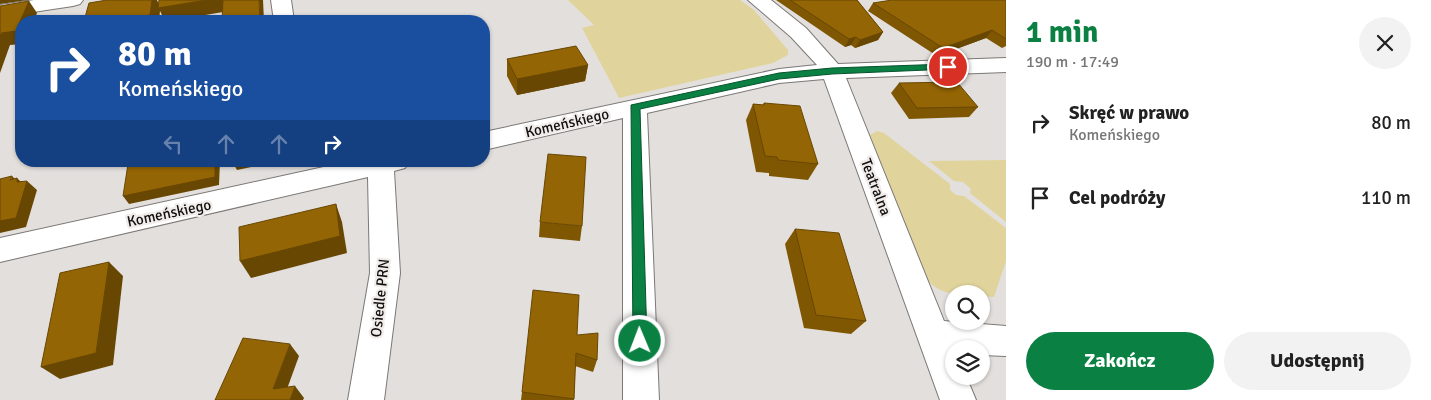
<!DOCTYPE html>
<html lang="pl">
<head>
<meta charset="utf-8">
<style>
  body { margin:0; font-family:Signika,sans-serif; background:#f2f2f2; color:#222; height:100vh; display:flex; flex-direction:column; font-size:19px; white-space:nowrap }
  * { box-sizing:border-box; margin:0 }
  p { font-size:16px; color:#767676 }
  .icon { flex:none; width:28px; height:28px; fill:none; stroke:currentColor; stroke-width:2; stroke-linecap:round; stroke-linejoin:round }
  .map { position:relative; flex:1; overflow:hidden }
  .sheet { display:flex; flex-direction:column; background:#fff; width:425px }
  .sheet>* { flex:none }
  .guide { position:absolute; left:15px; top:15px; width:475px; height:152px; border-radius:20px; box-shadow:0 1px 4px #0004; background:#1a4fa0; color:#fff; overflow:hidden }
  .buttons { position:absolute; left:945px; top:285px; display:grid; gap:10px }
  .buttons a { display:grid; place-items:center; width:45px; height:45px; border-radius:50%; background:#fff; box-shadow:0 1px 4px #0004; font-size:25px }
  .pin { position:absolute; display:grid; place-items:center; width:42px; height:42px; color:#fff; margin:-21px; border:2px solid #fff; border-radius:50%; box-shadow:0 1px 5px #0007 }
  .me { position:absolute; width:55px; margin:-28px; rotate:359deg; stroke-linejoin:round; filter:drop-shadow(0 0 4px #0008) }
  .turn { display:flex; align-items:center; gap:18px; height:105px; padding:0 20px; font-size:22px }
  .turn .icon { width:65px; height:65px; stroke-width:2.5 }
  .turn b { display:block; font-size:35px; line-height:42px }
  .lanes { display:flex; align-items:center; height:48px; padding:0 20px; background:#0003; justify-content:center; gap:25px; direction:ltr }
  .lanes .off { opacity:.35 }
  .round { display:grid; place-items:center; flex:none; width:52px; height:52px; border-radius:26px; background:#f2f2f2 }
  .overview { display:flex; align-items:center; justify-content:space-between; height:85px; padding:0 20px }
  h1 { font-size:30px; font-weight:700; line-height:38px; color:#0b8043 }
  .button { display:flex; gap:10px; margin-top:auto; padding:10px 20px }
  .button a { flex:1; height:58px; border-radius:30px; background:#0b8043; color:#fff; font-size:20px; font-weight:700; line-height:58px; text-align:center }
  .button a+a { background:#f2f2f2; color:#222 }
  ul { padding:0; list-style:none }
  li { display:flex; align-items:center; gap:15px; height:75px; padding:0 20px }
  li div { flex:1 }
  li b { display:block; font-size:19px }
  li em { font-style:normal }
  main { display:flex; flex:1; min-height:0 }
  .map>svg:first-child { display:block }
  .green { fill:#e0d49c }
  .lines { fill:none; stroke-linecap:round; stroke-linejoin:round }
  .minor-casing { stroke:#7b7876; stroke-width:2 }
  .minor { fill:#fff; fill-rule:evenodd }
  .wall { fill:#7f5703 }
  .shaded-wall { fill:#684703 }
  .building { fill:#946504; stroke:#684703 }
  .route { fill:#0b8043; stroke:#07532c }
  .labels { text-anchor:middle; stroke-width:4.5; stroke-linejoin:round; paint-order:stroke }
  .street-label { font-size:15px; fill:#11100f; stroke:#f0ecea }
</style>
</head>
<body>
<main>
<div class="map">
<svg width="1006" height="400" viewBox="0 0 1006 400">
  <rect width="100%" height="100%" fill="#e2dfdd"/>
  <g class="green">
    <polygon points="568,0 740,0 754,10 788,50 788,55 773,63 619,98 582,28 594,25"/>
    <path d="M877,131L884,133L950,184V190L956,195L964,196L1006,228V261L994,297L981,296V294C960,294 944,297 928,281L870,135Z"/>
    <polygon points="1006,160 1006,222 970,193 971,189 963,182 954,181 929,161"/>
  </g>
  <g class="lines">
    <g class="minor-casing">
      <g id="minor">
        <polygon points="34,0 83,0 80,4 73,6 0,17 0,5"/>
        <polygon points="271,0 291,0 294,21 274,21"/>
        <polygon points="748,0 771,0 806,28 838,64 1006,58 1006,72 846,78 944,321 1006,326 1006,356 981,355 981,349 954,349 954,376 966,376 976,400 940,400 824,79 779,83 647,113 659,400 623,400 623,118 484,150 484,132 779,69 817,65 791,37"/>
        <polygon points="351,161 409,161 405,168 394,171 400,273 384,400 348,400 370,273 368,177 0,262 0,238"/>
      </g>
    </g>
    <use href="#minor" class="minor"/>
  </g>
  <g class="wall">
    <polygon points="776,0 857,0 883,32 878,40 855,48 851,45 845,47"/>
    <polygon points="1006,0 1006,46 1002,48 986,38 937,56 868,11 873,3"/>
    <polygon points="507,59 588,65 585,81 517,95 507,76"/>
    <polygon points="899,83 978,107 969,117 909,119 891,93"/>
    <polygon points="764,103 818,164 808,180 769,176 769,173 756,172 746,120 753,104 763,105"/>
    <polygon points="540,222 582,226 580,241 539,237"/>
    <polygon points="795,229 866,321 851,334 804,328 785,244"/>
    <polygon points="577,335 597,360 593,372 575,366 574,400 521,400 522,392"/>
  </g>
  <g class="shaded-wall">
    <polygon points="0,0 28,0 0,4"/>
    <polygon points="152,0 157,0 160,7 206,0 224,0 229,11 170,21 165,21 160,11 159,21 114,21"/>
    <polygon points="259,0 263,0 264,21 260,21"/>
    <polygon points="29,1 37,13 34,21 21,21 21,44 10,45 0,73 0,35"/>
    <polygon points="992,30 986,38 937,56 943,48"/>
    <polygon points="883,32 878,40 855,48 860,40"/>
    <polygon points="856,37 851,45 845,47 849,39"/>
    <polygon points="588,65 585,81 517,95 517,79"/>
    <polygon points="215,161 220,161 219,185 129,204 123,196"/>
    <polygon points="232,161 275,161 275,162 237,170"/>
    <polygon points="12,176 17,181 17,178 25,186 27,181 37,190 26,227 0,233 0,221"/>
    <polygon points="336,204 342,222 347,253 251,278 240,261"/>
    <polygon points="109,262 123,276 113,365 60,379 41,367"/>
    <polygon points="290,344 299,356 283,400 273,389"/>
    <polygon points="295,386 304,398 303,400 290,400"/>
  </g>
  <g class="building">
    <polygon points="107,0 152,0 150,15 114,21 84,21 89,3"/>
    <polygon points="159,0 206,0 158,8"/>
    <polygon points="223,0 259,0 260,21 222,21"/>
    <polygon points="790,0 857,0 883,32 860,40 856,37 849,39"/>
    <polygon points="892,0 1006,0 1006,39 992,30 943,48 873,3"/>
    <polygon points="29,1 16,31 1,33 0,35 0,6"/>
    <polygon points="576,46 588,65 517,79 507,59"/>
    <polygon points="957,82 978,107 917,108 899,83"/>
    <polygon points="764,103 800,106 818,164 778,160 777,157 765,156 753,104 764,105"/>
    <polygon points="548,154 586,157 582,226 540,222"/>
    <polygon points="133,161 215,161 215,177 123,196 128,164"/>
    <polygon points="12,176 10,180 17,178 17,182 27,181 16,218 0,221 0,179"/>
    <polygon points="336,204 340,236 240,261 239,227"/>
    <polygon points="795,229 839,233 866,321 816,315"/>
    <polygon points="109,262 96,353 41,367 60,273"/>
    <polygon points="533,290 579,295 577,335 598,333 597,360 576,353 574,399 522,392"/>
    <polygon points="243,338 290,344 273,389 295,386 290,400 215,400"/>
  </g>
  <polygon class="route" points="948,64 951,65 951,69 832,74 779,79 640,109 647,341 645,346 640,348 635,346 633,341 631,105 779,73 832,68"/>
  <g class="labels">
    <g class="street-label">
      <text transform="translate(567 123) rotate(-13)" y="5">Komeńskiego</text>
      <text transform="translate(876 187) rotate(69)" y="5">Teatralna</text>
      <text transform="translate(169 213) rotate(-12)" y="5">Komeńskiego</text>
      <text transform="translate(380 298) rotate(-84)" y="5">Osiedle PRN</text>
    </g>
  </g>
</svg>
<div class="buttons">
<a><svg class="icon" aria-label="search" viewBox="0 0 24 24"><circle cx="10" cy="10" r="6"/><path d="M15 15l6 6"/></svg></a>
<a><svg class="icon" aria-label="layers" viewBox="0 0 24 24"><path d="M12 4l9 5-9 5-9-5zM3 14l9 5 9-5"/></svg></a>
</div>
<div class="pin" style="left:948px;top:67px;background:#d93025"><svg class="icon" aria-label="arrive" viewBox="0 0 24 24"><path d="M6 21V4h12l-3 4 3 4H6"/></svg></div>
<svg class="me" style="left:640px;top:341px" viewBox="-20 -20 40 40"><circle r="17" fill="#0b8043" stroke="#fff" stroke-width="3"/><path d="M0-11L8 9 0 5-8 9z" fill="#fff"/></svg>
<div class="guide">
<div class="turn"><svg class="icon" aria-label="right" viewBox="0 0 24 24"><path d="M7 20v-9h11M14 6l5 5-5 5"/></svg><div><b>80 m</b>Komeńskiego</div></div>
<div class="lanes"><svg class="icon off" aria-label="left" viewBox="0 0 24 24"><path d="M17 20v-9H6M10 6l-5 5 5 5"/></svg><svg class="icon off" aria-label="ahead" viewBox="0 0 24 24"><path d="M12 20V5M6 11l6-6 6 6"/></svg><svg class="icon off" aria-label="ahead" viewBox="0 0 24 24"><path d="M12 20V5M6 11l6-6 6 6"/></svg><svg class="icon" aria-label="right" viewBox="0 0 24 24"><path d="M7 20v-9h11M14 6l5 5-5 5"/></svg></div>
</div>
</div>
<section class="sheet">
<div class="overview"><div><h1>1 min</h1><p>190 m · 17:49</p></div><a class="round"><svg class="icon" aria-label="close" viewBox="0 0 24 24"><path d="M6 6l12 12M18 6L6 18"/></svg></a></div>
<ul>
<li><svg class="icon" aria-label="right" viewBox="0 0 24 24"><path d="M7 20v-9h11M14 6l5 5-5 5"/></svg><div><b>Skręć w prawo</b><p>Komeńskiego</p></div><em>80 m</em></li>
<li><svg class="icon" aria-label="arrive" viewBox="0 0 24 24"><path d="M6 21V4h12l-3 4 3 4H6"/></svg><div><b>Cel podróży</b></div><em>110 m</em></li>
</ul>
<div class="button"><a>Zakończ</a><a>Udostępnij</a></div>
</section>
</main>
</body>
</html>
